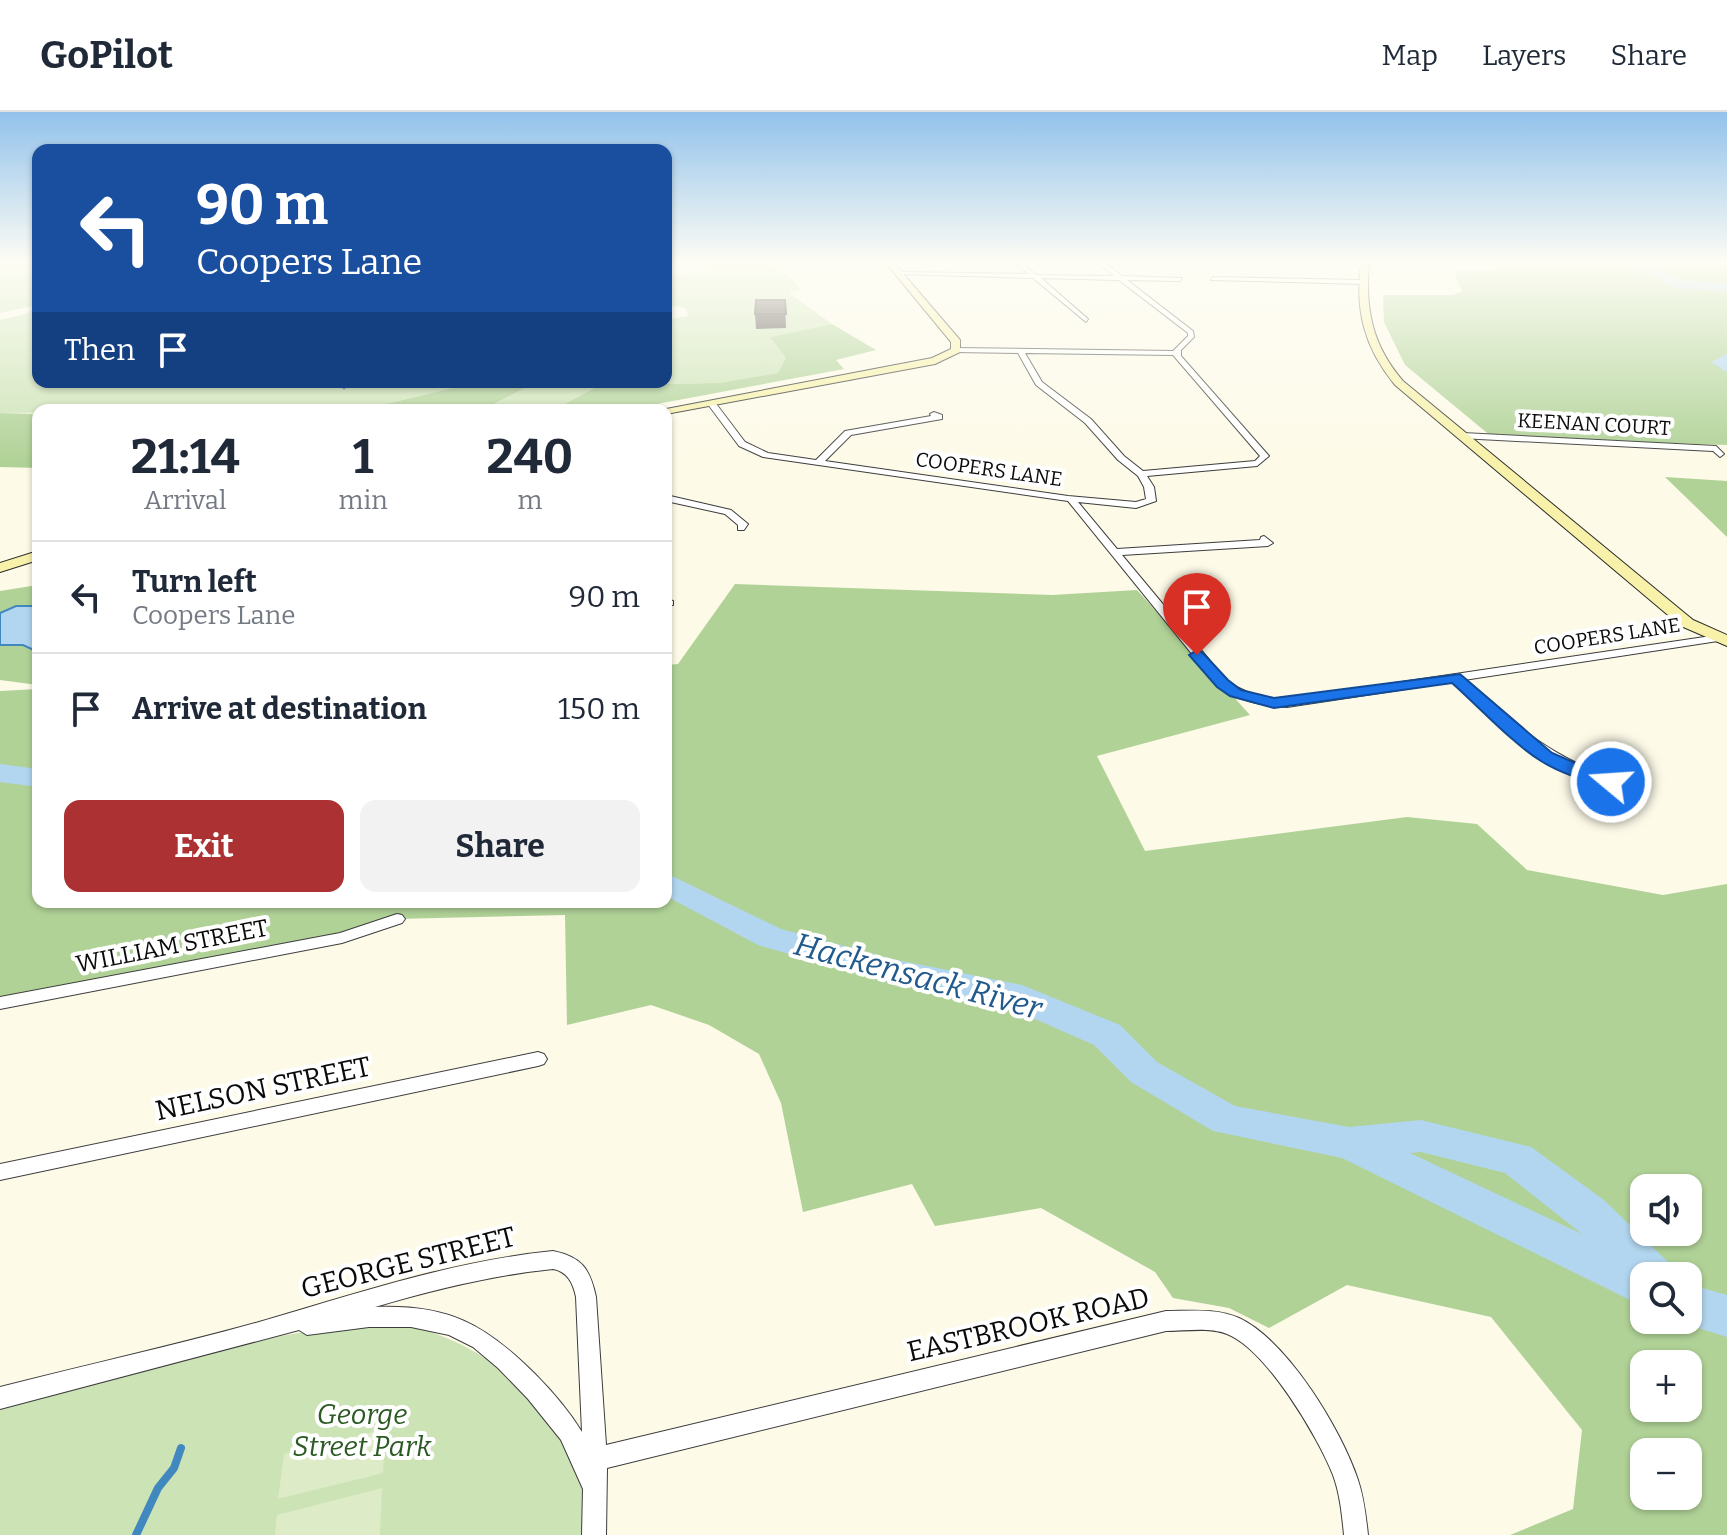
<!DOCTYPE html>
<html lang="en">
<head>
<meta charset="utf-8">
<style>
  body { margin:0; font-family:Bitter,serif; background:#f2f2f3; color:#1f2937; height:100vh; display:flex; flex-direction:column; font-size:30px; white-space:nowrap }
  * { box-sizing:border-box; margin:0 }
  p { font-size:26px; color:#747a83 }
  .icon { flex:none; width:44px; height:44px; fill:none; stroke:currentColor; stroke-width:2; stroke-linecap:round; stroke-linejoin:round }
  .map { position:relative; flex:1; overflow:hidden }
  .details { position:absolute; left:32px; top:292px; width:640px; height:504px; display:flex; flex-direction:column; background:#fff; border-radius:16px; box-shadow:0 2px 6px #0004 }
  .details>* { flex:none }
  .hud { position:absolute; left:32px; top:32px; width:640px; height:244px; border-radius:16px; box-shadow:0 2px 6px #0004; background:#1a4fa0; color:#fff; overflow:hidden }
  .controls { position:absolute; left:1630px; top:1062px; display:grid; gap:16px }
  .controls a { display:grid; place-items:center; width:72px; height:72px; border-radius:16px; background:#fff; box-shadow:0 2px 6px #0004; font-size:40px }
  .pin { position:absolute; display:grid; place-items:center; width:68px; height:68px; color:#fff; margin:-82px -34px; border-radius:50% 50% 50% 0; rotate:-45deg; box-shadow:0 0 8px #0007 }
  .pin .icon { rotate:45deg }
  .me { position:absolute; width:88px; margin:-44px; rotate:288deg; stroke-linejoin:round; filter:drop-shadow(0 0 6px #0008) }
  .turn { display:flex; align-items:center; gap:28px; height:168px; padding:0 32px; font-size:36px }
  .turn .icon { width:104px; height:104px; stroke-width:2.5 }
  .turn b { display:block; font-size:56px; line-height:68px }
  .then { display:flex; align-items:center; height:76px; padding:0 32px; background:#0003; gap:16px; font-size:30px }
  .eta { display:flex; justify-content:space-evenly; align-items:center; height:136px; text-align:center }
  .eta b { font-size:48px; font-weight:700; line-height:56px }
  .button { display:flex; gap:16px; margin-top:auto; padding:16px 32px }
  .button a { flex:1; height:92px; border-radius:16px; background:#ab3132; color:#fff; font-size:32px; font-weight:700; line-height:92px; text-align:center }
  .button a+a { background:#f2f2f3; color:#1f2937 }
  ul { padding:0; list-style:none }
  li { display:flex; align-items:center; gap:24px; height:112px; padding:0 32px; border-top:2px solid #e0e1e3 }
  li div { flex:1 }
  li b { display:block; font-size:30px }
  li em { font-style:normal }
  header { display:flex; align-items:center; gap:48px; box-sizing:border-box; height:112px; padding:0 40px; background:#fff; border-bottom:2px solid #e0e1e3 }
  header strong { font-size:38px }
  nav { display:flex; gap:44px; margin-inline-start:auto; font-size:28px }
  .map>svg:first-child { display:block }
  .green { fill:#cce3b6 }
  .forest { fill:#b0d297; fill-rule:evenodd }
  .pitch { fill:#ddebc7 }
  .water { fill:#b2d6ef; stroke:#4188bf; stroke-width:2 }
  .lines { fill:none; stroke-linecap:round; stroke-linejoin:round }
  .stream-far1 { stroke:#4188bf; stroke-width:3 }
  .stream { stroke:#4188bf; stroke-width:8 }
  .river { fill:#b2d6ef; fill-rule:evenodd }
  .street-casing { stroke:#3d3d3d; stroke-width:2 }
  .secondary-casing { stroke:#2c2c2c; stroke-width:2 }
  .street { fill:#fff; fill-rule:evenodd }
  .secondary { fill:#f7f1a9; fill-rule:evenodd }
  .wall { fill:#46403d }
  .building { fill:#514b47; stroke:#393432; stroke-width:2 }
  .route { fill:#1a73e8; stroke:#114b97; stroke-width:2 }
  .labels { text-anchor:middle; stroke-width:8; stroke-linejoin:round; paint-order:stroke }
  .far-street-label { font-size:20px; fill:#0a0a0a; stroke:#fff }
  .street-label { font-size:24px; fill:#0a0a0a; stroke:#fff }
  .near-street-label { font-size:28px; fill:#0a0a0a; stroke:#fff }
  .near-park-label { font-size:28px; font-style:italic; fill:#2b5a22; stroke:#fff }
  .near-water-label { font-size:32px; font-style:italic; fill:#215a8d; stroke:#fff }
</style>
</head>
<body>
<header>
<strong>GoPilot</strong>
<nav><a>Map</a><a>Layers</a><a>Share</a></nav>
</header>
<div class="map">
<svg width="1727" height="1423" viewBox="0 0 1727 1423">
  <rect width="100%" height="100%" fill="#fdfae8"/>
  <g class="green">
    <polygon points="0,151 38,151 38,193 0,201"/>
    <path d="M705,151C741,151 779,144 801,178L789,181L832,212L771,225L787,246L778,261L719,271L600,273L559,295L540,298H482L537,270H666V207L688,204L686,196L666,193V165L718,157Z"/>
    <polygon points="38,194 38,270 477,270 361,298 0,301 0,208 25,202"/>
    <path d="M397,1211C498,1230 590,1316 588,1423H0V1294C130,1260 262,1216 397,1211Z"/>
  </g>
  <g class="forest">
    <polygon points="1495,151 1727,151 1727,333 1492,325 1405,253 1384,210 1383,183 1453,183 1462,179 1453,158 1499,158"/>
    <polygon points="832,212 876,238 836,248 844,257 625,298 540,298 559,295 600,273 719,271 778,261 786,246 770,225"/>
    <polygon points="477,270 537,270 482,298 361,298"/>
    <polygon points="0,301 38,302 38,356 0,355"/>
    <polygon points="1665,365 1727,369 1727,425"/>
    <path d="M735,472L1052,483L1137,478L1250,603L1097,644L1145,739L1407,705L1477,712L1527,758L1663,783L1727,772V1423H1510L1573,1397L1582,1318L1491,1205L1347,1173L1269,1216L1229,1196L1173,1186L1155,1160L1041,1096L935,1114L912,1072L803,1100L781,991L759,942L709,913L651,893L567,913L565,803L397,807L342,826L0,891V579L38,577V790H666V553L678,552ZM1644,1076H1688V1120H1644ZM1644,1164H1688V1208H1644ZM1644,1252H1688V1296H1644ZM1644,1340H1688V1384H1644Z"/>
    <polygon points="38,473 38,494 16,494 0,501 0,479"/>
    <polygon points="0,533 23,533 38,540 38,573 0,568"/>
  </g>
  <g class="pitch">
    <polygon points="385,1317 383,1361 278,1387 284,1342"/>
    <polygon points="382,1376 380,1423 275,1423 277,1403"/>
  </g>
  <polygon class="water" points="16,494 38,494 38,540 23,533 0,533 0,501"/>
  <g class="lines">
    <g class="stream-far1">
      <polyline points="344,270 344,276"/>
      <polyline points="555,270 595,273"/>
    </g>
    <polyline class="stream" points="136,1423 158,1376 174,1356 181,1336"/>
    <g class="river">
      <polygon points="1643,151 1656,151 1653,155 1680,168 1727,172 1727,180 1677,176 1641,159 1639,156"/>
      <polygon points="1727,242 1727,260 1711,250"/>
      <polygon points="0,652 38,657 38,675 0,670"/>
      <path d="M666,761L781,817L892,847L1022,873L1120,913L1157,950L1235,994L1349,1015L1421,1008L1531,1035L1604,1088L1668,1150L1674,1164H1644V1193L1628,1187L1342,1046L1213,1019L1131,970L1094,933L1003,893L892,871L758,833L666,784ZM1421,1040L1505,1061L1582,1122L1410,1041Z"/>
      <polygon points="1688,1172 1727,1183 1727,1225 1673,1208 1688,1208"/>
    </g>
    <g class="street-casing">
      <g id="street">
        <path d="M1016,151H1022L1036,163L1114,164L1098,151H1188L1107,153L1122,164L1182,166L1180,169L1127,168L1193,219L1194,225L1181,238V244L1269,344L1257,354L1147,364L1154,375L1156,389L1136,396L1078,390L1117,437L1260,428L1261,425L1264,424L1273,431L1268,434L1122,443L1226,568C1245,582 1264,587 1287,587L1718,523L1724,526L1718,529L1464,568C1515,613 1550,645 1616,667L1618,670L1616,673L1611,674C1546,657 1500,614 1452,570L1287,595C1261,594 1238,589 1218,574L1068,389L763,345L739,334L707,291L714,289L745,330L768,341L816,348L845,319L931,304L930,302L934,300L942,303V307L851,323L825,349L1068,384L1136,390L1146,387L1144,375L1138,364L1118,348L1085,311L1036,273L1018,241L956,240L952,238L956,236L1173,239L1188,224V221L1119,168L1041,166L1088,207L1086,210L1033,166L897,162L900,160L1029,162ZM1025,241L1173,243L1260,344L1255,349L1143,359L1124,344L1091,307L1042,270Z"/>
        <polygon points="1213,165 1363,168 1366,170 1363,172 1211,168"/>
        <polygon points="1463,321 1716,334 1724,342 1720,345 1713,339 1460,326 1460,322"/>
        <polygon points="666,383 731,398 748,412 744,418 738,418 738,413 725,402 666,389"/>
        <polygon points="666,487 673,489 673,493 666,493"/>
        <polygon points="397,802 402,803 405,807 402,811 342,831 0,897 0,885 340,821"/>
        <polygon points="538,940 544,942 547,947 544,952 538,954 0,1068 0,1052"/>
        <path d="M553,1139C582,1145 590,1157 596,1185L606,1333L1166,1199C1190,1199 1217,1196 1239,1206C1288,1229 1342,1319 1358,1368C1364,1386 1366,1404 1368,1423H1344C1342,1403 1340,1382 1333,1363C1318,1325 1266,1237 1227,1222C1209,1215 1185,1219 1166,1219L607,1356L606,1423H582L583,1377L561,1328L528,1287L498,1256L473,1235L449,1223L411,1215H369L307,1223L299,1218L0,1297V1275C86,1253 173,1234 259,1210C356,1182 452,1149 553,1139ZM553,1157C568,1160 573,1171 576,1185L582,1320C569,1299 553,1280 535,1262C485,1212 448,1192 375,1195C433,1178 493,1163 553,1157Z"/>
      </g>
    </g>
    <g class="secondary-casing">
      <g id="secondary">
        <polygon points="886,151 894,151 960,228 960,240 935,252 666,302 666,298 661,298 932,246 951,237 951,230"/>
        <path d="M1361,151H1369C1365,197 1372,233 1403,269L1693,508L1727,523V534L1681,514L1395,273C1364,235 1355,199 1361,151Z"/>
        <polygon points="38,439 38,448 0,460 0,451"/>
      </g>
    </g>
    <use href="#street" class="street"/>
    <use href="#secondary" class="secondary"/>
  </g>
  <polygon class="wall" points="785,188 786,216 756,217 755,202"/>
  <polygon class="building" points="756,188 785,188 786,202 755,202"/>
  <linearGradient id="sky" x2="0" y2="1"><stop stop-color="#92c2eb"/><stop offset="0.43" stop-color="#fefdf5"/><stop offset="1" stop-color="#fefdf5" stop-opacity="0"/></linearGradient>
  <rect width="1727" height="350" fill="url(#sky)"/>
  <path class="route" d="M1197,538L1202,540L1228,568L1241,578L1274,586L1460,562L1552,641L1620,670L1611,675C1588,670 1562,662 1541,649C1512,631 1478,594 1452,571L1274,596L1230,584L1217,575L1189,543Z"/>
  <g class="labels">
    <g class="far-street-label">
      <text transform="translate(1594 312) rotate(3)" y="7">KEENAN COURT</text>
      <text transform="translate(989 357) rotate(8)" y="7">COOPERS LANE</text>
      <text transform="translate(1607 524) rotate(-9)" y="7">COOPERS LANE</text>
    </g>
    <g class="street-label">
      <text transform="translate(172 834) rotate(-11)" y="8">WILLIAM STREET</text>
    </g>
    <g class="near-street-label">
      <text transform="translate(263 976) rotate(-12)" y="10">NELSON STREET</text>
      <text transform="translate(408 1150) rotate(-14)" y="10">GEORGE STREET</text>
      <text transform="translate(1028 1212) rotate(-13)" y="10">EASTBROOK ROAD</text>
    </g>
    <g class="near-park-label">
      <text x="362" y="1312">George<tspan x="362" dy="32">Street Park</tspan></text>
    </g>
    <g class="near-water-label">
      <text transform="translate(918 864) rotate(15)" y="11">Hackensack River</text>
    </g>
  </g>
</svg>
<div class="controls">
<a><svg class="icon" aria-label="sound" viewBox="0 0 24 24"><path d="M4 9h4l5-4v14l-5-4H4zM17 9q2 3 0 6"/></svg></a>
<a><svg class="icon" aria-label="search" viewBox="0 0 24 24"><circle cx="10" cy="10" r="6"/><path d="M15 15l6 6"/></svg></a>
<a>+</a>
<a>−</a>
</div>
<div class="pin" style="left:1197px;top:543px;background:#d93025"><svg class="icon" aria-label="arrive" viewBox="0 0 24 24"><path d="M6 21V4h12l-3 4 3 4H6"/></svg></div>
<svg class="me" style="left:1611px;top:670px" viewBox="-20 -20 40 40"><circle r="17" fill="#1a73e8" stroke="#fff" stroke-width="3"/><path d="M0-11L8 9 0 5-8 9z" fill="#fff"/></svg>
<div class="hud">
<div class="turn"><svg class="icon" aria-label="left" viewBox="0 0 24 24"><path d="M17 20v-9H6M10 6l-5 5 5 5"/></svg><div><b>90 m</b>Coopers Lane</div></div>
<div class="then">Then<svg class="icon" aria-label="arrive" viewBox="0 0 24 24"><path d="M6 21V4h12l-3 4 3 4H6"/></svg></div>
</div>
<section class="details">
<div class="eta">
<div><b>21:14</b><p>Arrival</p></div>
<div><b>1</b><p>min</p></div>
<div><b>240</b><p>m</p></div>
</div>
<ul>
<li><svg class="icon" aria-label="left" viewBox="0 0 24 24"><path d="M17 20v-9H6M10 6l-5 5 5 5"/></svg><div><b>Turn left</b><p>Coopers Lane</p></div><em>90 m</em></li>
<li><svg class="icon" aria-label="arrive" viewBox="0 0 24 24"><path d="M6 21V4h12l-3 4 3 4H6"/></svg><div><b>Arrive at destination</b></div><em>150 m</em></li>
</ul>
<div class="button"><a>Exit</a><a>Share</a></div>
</section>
</div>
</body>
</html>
